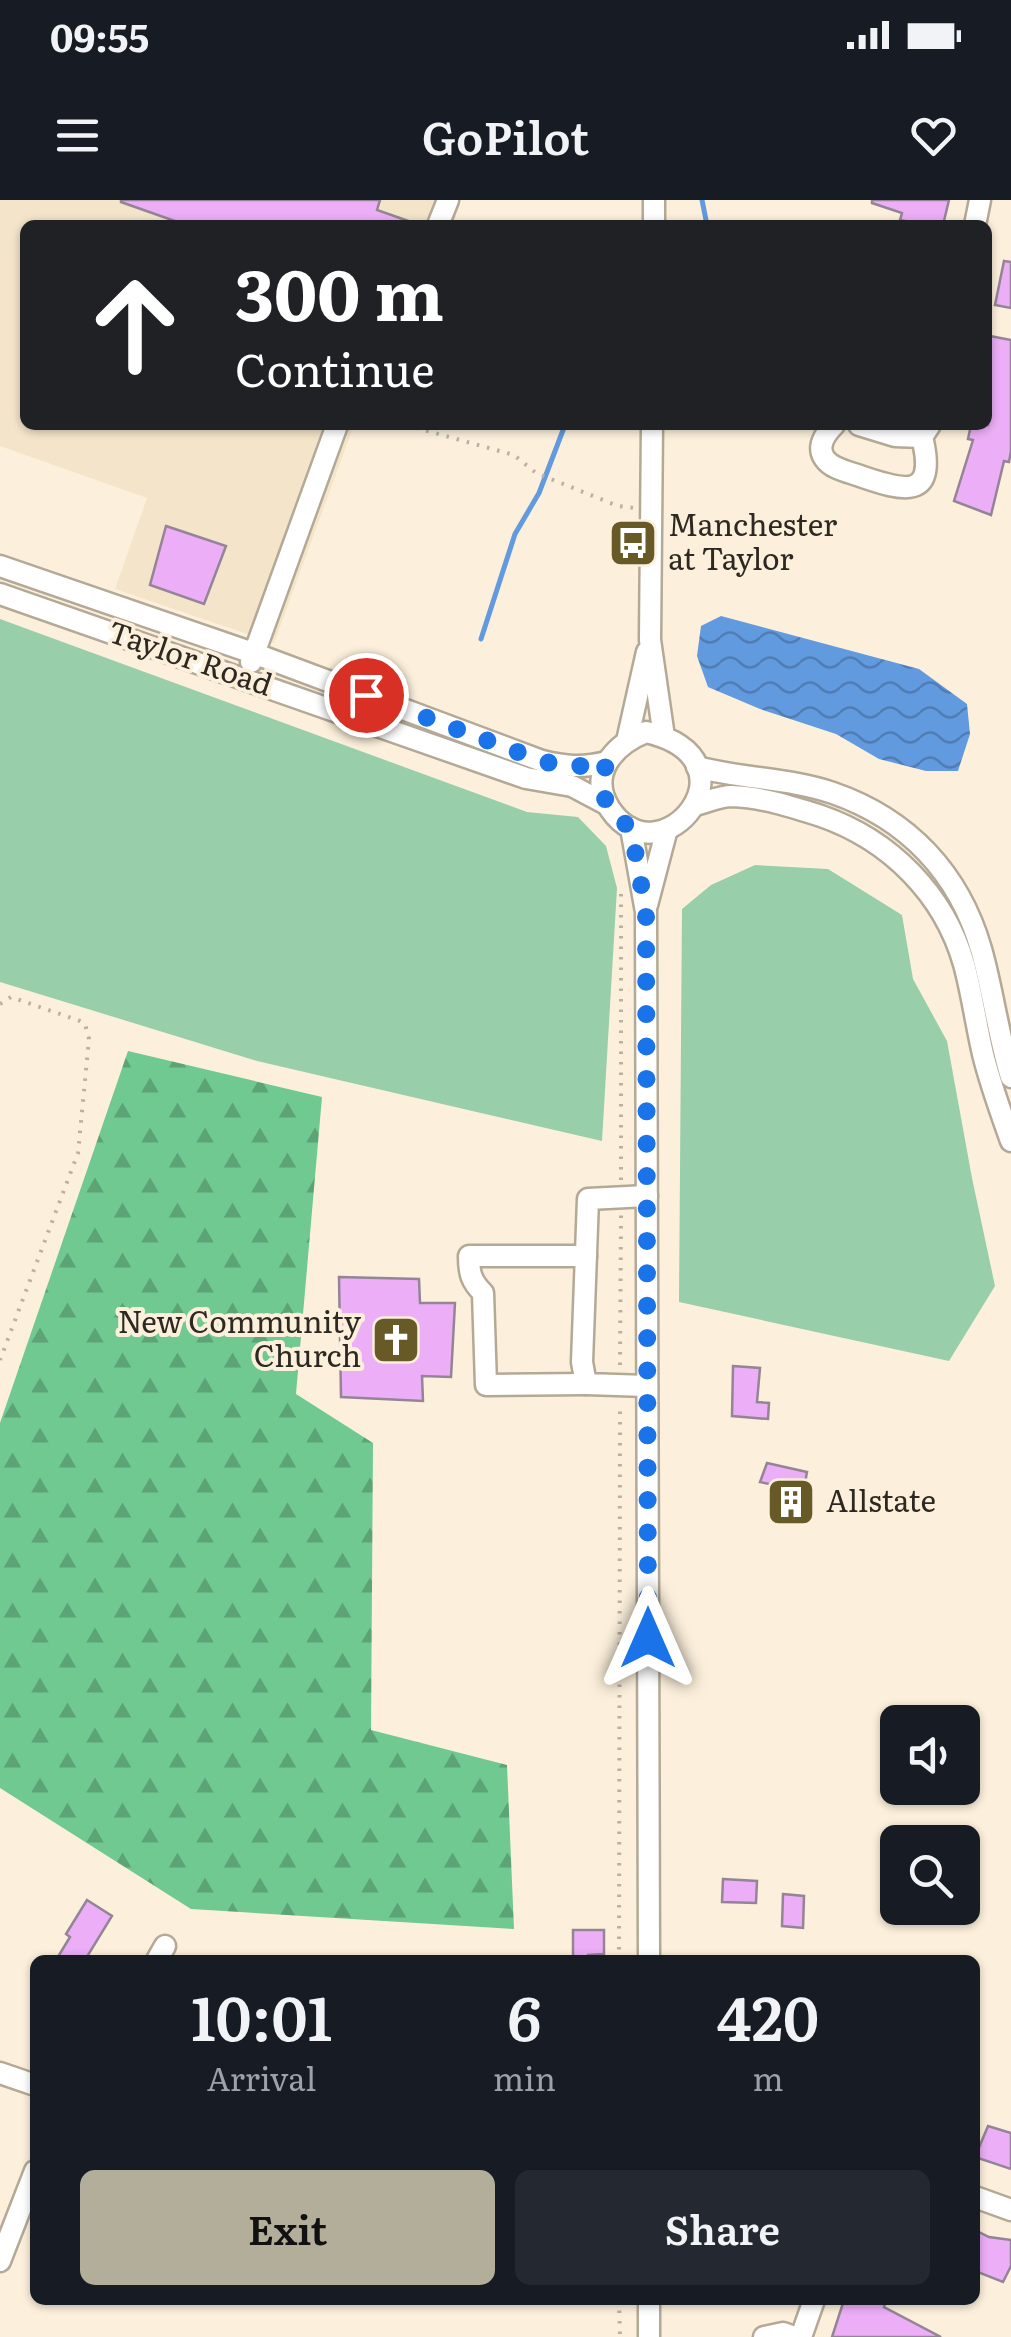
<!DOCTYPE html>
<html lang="en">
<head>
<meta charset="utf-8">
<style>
  body { margin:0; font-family:Literata,serif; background:#242831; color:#f1f3f6; height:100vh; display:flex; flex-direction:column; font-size:38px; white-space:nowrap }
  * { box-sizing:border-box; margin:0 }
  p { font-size:32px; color:#9ea1a6 }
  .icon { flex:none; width:55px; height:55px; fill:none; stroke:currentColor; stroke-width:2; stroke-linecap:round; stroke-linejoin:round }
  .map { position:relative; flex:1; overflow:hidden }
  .panel { position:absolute; left:30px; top:1755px; width:950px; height:350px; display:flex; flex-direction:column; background:#171b24; border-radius:15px; box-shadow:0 2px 8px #0004 }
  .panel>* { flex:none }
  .guide { position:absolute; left:20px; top:20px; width:972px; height:210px; border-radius:15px; box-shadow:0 2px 8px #0004; background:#202124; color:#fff; overflow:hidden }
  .tools { position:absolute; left:880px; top:1505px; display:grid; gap:20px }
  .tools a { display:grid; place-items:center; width:100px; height:100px; border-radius:15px; background:#171b24; box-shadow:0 2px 8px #0004; font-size:50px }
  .pin { position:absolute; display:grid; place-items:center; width:85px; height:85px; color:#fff; margin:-42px; border:5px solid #fff; border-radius:50%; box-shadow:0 2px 10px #0007 }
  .me { position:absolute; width:110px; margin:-55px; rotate:0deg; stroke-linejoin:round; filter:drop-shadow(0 0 8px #0008) }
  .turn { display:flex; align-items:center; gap:35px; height:210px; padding:0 50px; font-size:45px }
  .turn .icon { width:130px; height:130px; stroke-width:2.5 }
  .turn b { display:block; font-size:70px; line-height:85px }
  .eta { display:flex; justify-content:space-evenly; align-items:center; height:170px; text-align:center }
  .eta b { font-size:60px; font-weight:600; line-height:70px }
  .action { display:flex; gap:20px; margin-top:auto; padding:20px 50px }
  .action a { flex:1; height:115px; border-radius:15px; background:#b3ae99; color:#111; font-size:40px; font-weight:600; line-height:115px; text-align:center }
  .action a+a { background:#242831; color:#f1f3f6 }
  .status { display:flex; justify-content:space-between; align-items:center; height:70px; padding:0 50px; background:#171b24; direction:ltr }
  .status svg { height:28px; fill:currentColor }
  header { display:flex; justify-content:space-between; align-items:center; height:130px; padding:0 50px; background:#171b24; font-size:45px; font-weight:600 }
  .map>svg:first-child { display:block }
  .built { fill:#f3e4ca }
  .green { fill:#98ceaa }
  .forest { fill:url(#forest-firs) }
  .water { fill:url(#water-waves) }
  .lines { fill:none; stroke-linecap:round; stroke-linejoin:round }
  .stream { stroke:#619adf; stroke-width:5 }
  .building { fill:#ecaef7; stroke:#938595; stroke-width:2.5 }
  .minor-casing { stroke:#b4a996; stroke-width:25 }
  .path { stroke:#bab1a1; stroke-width:4; stroke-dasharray:2.5 8; stroke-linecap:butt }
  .minor { stroke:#fff; stroke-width:20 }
  .route { stroke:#1a73e8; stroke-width:18; stroke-dasharray:0 32.4 }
  .labels { text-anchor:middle; stroke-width:8; stroke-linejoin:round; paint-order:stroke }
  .poi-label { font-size:30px; fill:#2d2922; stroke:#fcf0dc; text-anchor:start }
  .street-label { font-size:30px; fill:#2d2922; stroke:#fcf0dc }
</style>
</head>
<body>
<div class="status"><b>09:55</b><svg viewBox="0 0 49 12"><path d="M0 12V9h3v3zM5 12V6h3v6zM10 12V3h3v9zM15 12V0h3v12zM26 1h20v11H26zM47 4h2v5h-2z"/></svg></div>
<header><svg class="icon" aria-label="menu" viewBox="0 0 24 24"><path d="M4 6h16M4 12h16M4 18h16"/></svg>GoPilot<svg class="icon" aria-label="heart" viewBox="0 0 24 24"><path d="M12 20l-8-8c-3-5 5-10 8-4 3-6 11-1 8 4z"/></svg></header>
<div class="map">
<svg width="1011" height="2137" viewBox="0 0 1011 2137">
  <defs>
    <pattern id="forest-firs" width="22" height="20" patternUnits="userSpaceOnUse" patternTransform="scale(2.5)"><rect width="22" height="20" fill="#6fc991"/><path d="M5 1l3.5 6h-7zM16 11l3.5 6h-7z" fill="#5ca376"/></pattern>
    <pattern id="water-waves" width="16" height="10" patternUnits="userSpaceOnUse" patternTransform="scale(2.5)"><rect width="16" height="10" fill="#619adf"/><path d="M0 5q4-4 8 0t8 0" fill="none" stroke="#507eb4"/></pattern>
  </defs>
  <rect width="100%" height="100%" fill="#fcf0dc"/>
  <polygon class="built" points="0,0 461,0 453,25 25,25 25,225 354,225 274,443 115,389 147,298 0,246"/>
  <g class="green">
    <polygon points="0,419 527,612 578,617 606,646 617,688 602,941 257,861 0,782"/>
    <polygon points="755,665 828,669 902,715 913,779 947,841 972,978 995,1086 949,1161 679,1102 682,709 711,685"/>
  </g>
  <polygon class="forest" points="128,851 322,897 296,1194 373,1243 371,1530 507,1565 514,1729 191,1709 0,1588 0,1223"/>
  <polygon class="water" points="721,416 919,469 967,504 970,534 958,571 926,571 879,559 836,534 760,509 708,487 697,456 701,426"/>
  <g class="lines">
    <g class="stream">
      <polyline points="702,0 707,25"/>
      <polyline points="481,439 515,334 539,293 565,225"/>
    </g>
  </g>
  <g class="building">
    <polygon points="121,0 380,0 377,10 414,23 414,25 186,25 121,2"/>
    <polygon points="872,0 949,0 943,25 926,25 900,20 902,13 872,3"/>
    <polygon points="1004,61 1011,62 1011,108 995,105"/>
    <polygon points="990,136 1011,140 1011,251 1009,262 1004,261 991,315 954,301 973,240 968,239 971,225 988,225 988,144"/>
    <polygon points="166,326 226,346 204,404 150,385"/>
    <polygon points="339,1077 419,1079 420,1103 455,1103 451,1177 422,1176 423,1201 341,1197"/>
    <polygon points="733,1166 760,1168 757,1202 769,1203 768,1219 732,1216"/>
    <polygon points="767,1263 807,1272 798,1322 777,1317 784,1287 760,1282"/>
    <polygon points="723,1679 757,1681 756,1703 722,1702"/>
    <polygon points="783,1694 804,1696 803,1728 782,1726"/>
    <polygon points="87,1700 112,1716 85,1760 56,1760 70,1737 66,1734"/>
    <polygon points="573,1730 604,1730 604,1754 588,1755 587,1760 573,1760"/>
    <polygon points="988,1926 1011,1933 1011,1969 975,1957"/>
    <polygon points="975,2030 989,2037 1011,2040 1011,2066 1003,2082 975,2071"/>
    <polygon points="844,2100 886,2100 884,2107 941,2137 832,2137"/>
  </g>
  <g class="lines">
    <g class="minor-casing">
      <g id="minor">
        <polyline points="438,25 448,0"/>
        <polyline points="654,25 654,0"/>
        <polyline points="975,25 980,0"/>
        <polyline points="652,225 650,440 664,537"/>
        <path d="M834,225C825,234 816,247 825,259C832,269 849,272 860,276C903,291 938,301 922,237L930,225"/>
        <polyline points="859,225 895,236 922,237"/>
        <path d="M0,366L253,453L542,561C566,567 583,568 607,562"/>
        <polyline points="0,394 526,578 572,586 606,604"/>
        <polyline points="251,462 337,225"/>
        <path d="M646,532C764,559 661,684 610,609C587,574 614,545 646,532Z"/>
        <polyline points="627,541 647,452"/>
        <path d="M697,567C742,579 789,578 833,593C908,619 959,673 981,749C993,791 998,835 1011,877"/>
        <path d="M695,605C707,602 720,596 732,596C762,597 793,607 821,616C890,640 944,694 964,764C972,793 976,824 983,854C990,883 1001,913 1011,941"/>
        <polyline points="631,628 646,712 649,1760"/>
        <polyline points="647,705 667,629"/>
        <polyline points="647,996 588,999 582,1162 586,1184 647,1186"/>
        <path d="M586,1056H469C469,1073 471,1081 483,1093L486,1185L586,1184"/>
        <polyline points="157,1760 165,1746"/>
        <polyline points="0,1873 35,1885"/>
        <polyline points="975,1997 1011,2010"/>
        <polyline points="0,2061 35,1971"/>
        <polyline points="649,2100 649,2137"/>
        <polyline points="764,2137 783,2133 794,2137"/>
        <polyline points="801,2137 814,2100"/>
      </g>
    </g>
    <g class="path">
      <polyline points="406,225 514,255 536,273 618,306 634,308"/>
      <polyline points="0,804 11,797 80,821 85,824 89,839 78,953 0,1160"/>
      <polyline points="621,980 621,690"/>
      <polyline points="620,1165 621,1015"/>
      <polyline points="619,1760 620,1205"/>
      <polyline points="619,2100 620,2137"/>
    </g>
    <use href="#minor" class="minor"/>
  </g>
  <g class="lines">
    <path class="route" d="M366,495L542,561C566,567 583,568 607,562C596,592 606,611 631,628L646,712L648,1438"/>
  </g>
  <defs>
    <g id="bus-square" transform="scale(2.5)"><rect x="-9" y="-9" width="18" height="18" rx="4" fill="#675a27" stroke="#fcf0dc"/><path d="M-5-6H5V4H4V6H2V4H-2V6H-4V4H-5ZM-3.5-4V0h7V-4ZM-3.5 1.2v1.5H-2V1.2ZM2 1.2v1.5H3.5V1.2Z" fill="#fff"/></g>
    <g id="church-square" transform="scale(2.5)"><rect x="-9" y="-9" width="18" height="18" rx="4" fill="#675a27" stroke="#fcf0dc"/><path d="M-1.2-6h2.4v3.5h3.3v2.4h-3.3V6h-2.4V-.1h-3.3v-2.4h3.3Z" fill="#fff"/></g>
    <g id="building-square" transform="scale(2.5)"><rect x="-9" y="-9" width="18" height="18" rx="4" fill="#675a27" stroke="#fcf0dc"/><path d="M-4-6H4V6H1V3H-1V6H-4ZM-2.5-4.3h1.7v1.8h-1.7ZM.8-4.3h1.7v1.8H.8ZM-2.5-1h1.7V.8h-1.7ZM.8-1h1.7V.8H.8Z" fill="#fff"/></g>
  </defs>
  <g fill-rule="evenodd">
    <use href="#bus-square" x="633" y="343"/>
    <use href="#church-square" x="396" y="1140"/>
    <use href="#building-square" x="791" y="1302"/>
  </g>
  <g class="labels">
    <g class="poi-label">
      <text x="668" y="336">Manchester<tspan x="668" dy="34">at Taylor</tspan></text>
      <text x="361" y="1133" text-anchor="end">New Community<tspan x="361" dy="34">Church</tspan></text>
      <text x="826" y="1312">Allstate</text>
    </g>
    <g class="street-label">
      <text transform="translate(190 459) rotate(19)" y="10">Taylor Road</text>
    </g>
  </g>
</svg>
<div class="tools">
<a><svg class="icon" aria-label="sound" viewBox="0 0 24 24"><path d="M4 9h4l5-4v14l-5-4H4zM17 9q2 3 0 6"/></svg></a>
<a><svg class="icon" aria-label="search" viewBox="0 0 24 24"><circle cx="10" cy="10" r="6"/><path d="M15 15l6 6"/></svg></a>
</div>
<div class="pin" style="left:366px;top:495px;background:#d93025"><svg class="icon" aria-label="arrive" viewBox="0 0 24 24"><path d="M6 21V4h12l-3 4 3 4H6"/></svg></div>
<svg class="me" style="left:648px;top:1438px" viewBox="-20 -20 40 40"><path d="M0-17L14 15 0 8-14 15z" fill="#1a73e8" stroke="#fff" stroke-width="4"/></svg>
<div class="guide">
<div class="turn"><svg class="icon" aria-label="ahead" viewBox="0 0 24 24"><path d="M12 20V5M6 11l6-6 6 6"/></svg><div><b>300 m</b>Continue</div></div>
</div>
<section class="panel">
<div class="eta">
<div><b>10:01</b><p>Arrival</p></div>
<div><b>6</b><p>min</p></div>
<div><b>420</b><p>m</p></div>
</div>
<div class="action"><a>Exit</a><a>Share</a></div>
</section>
</div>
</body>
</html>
